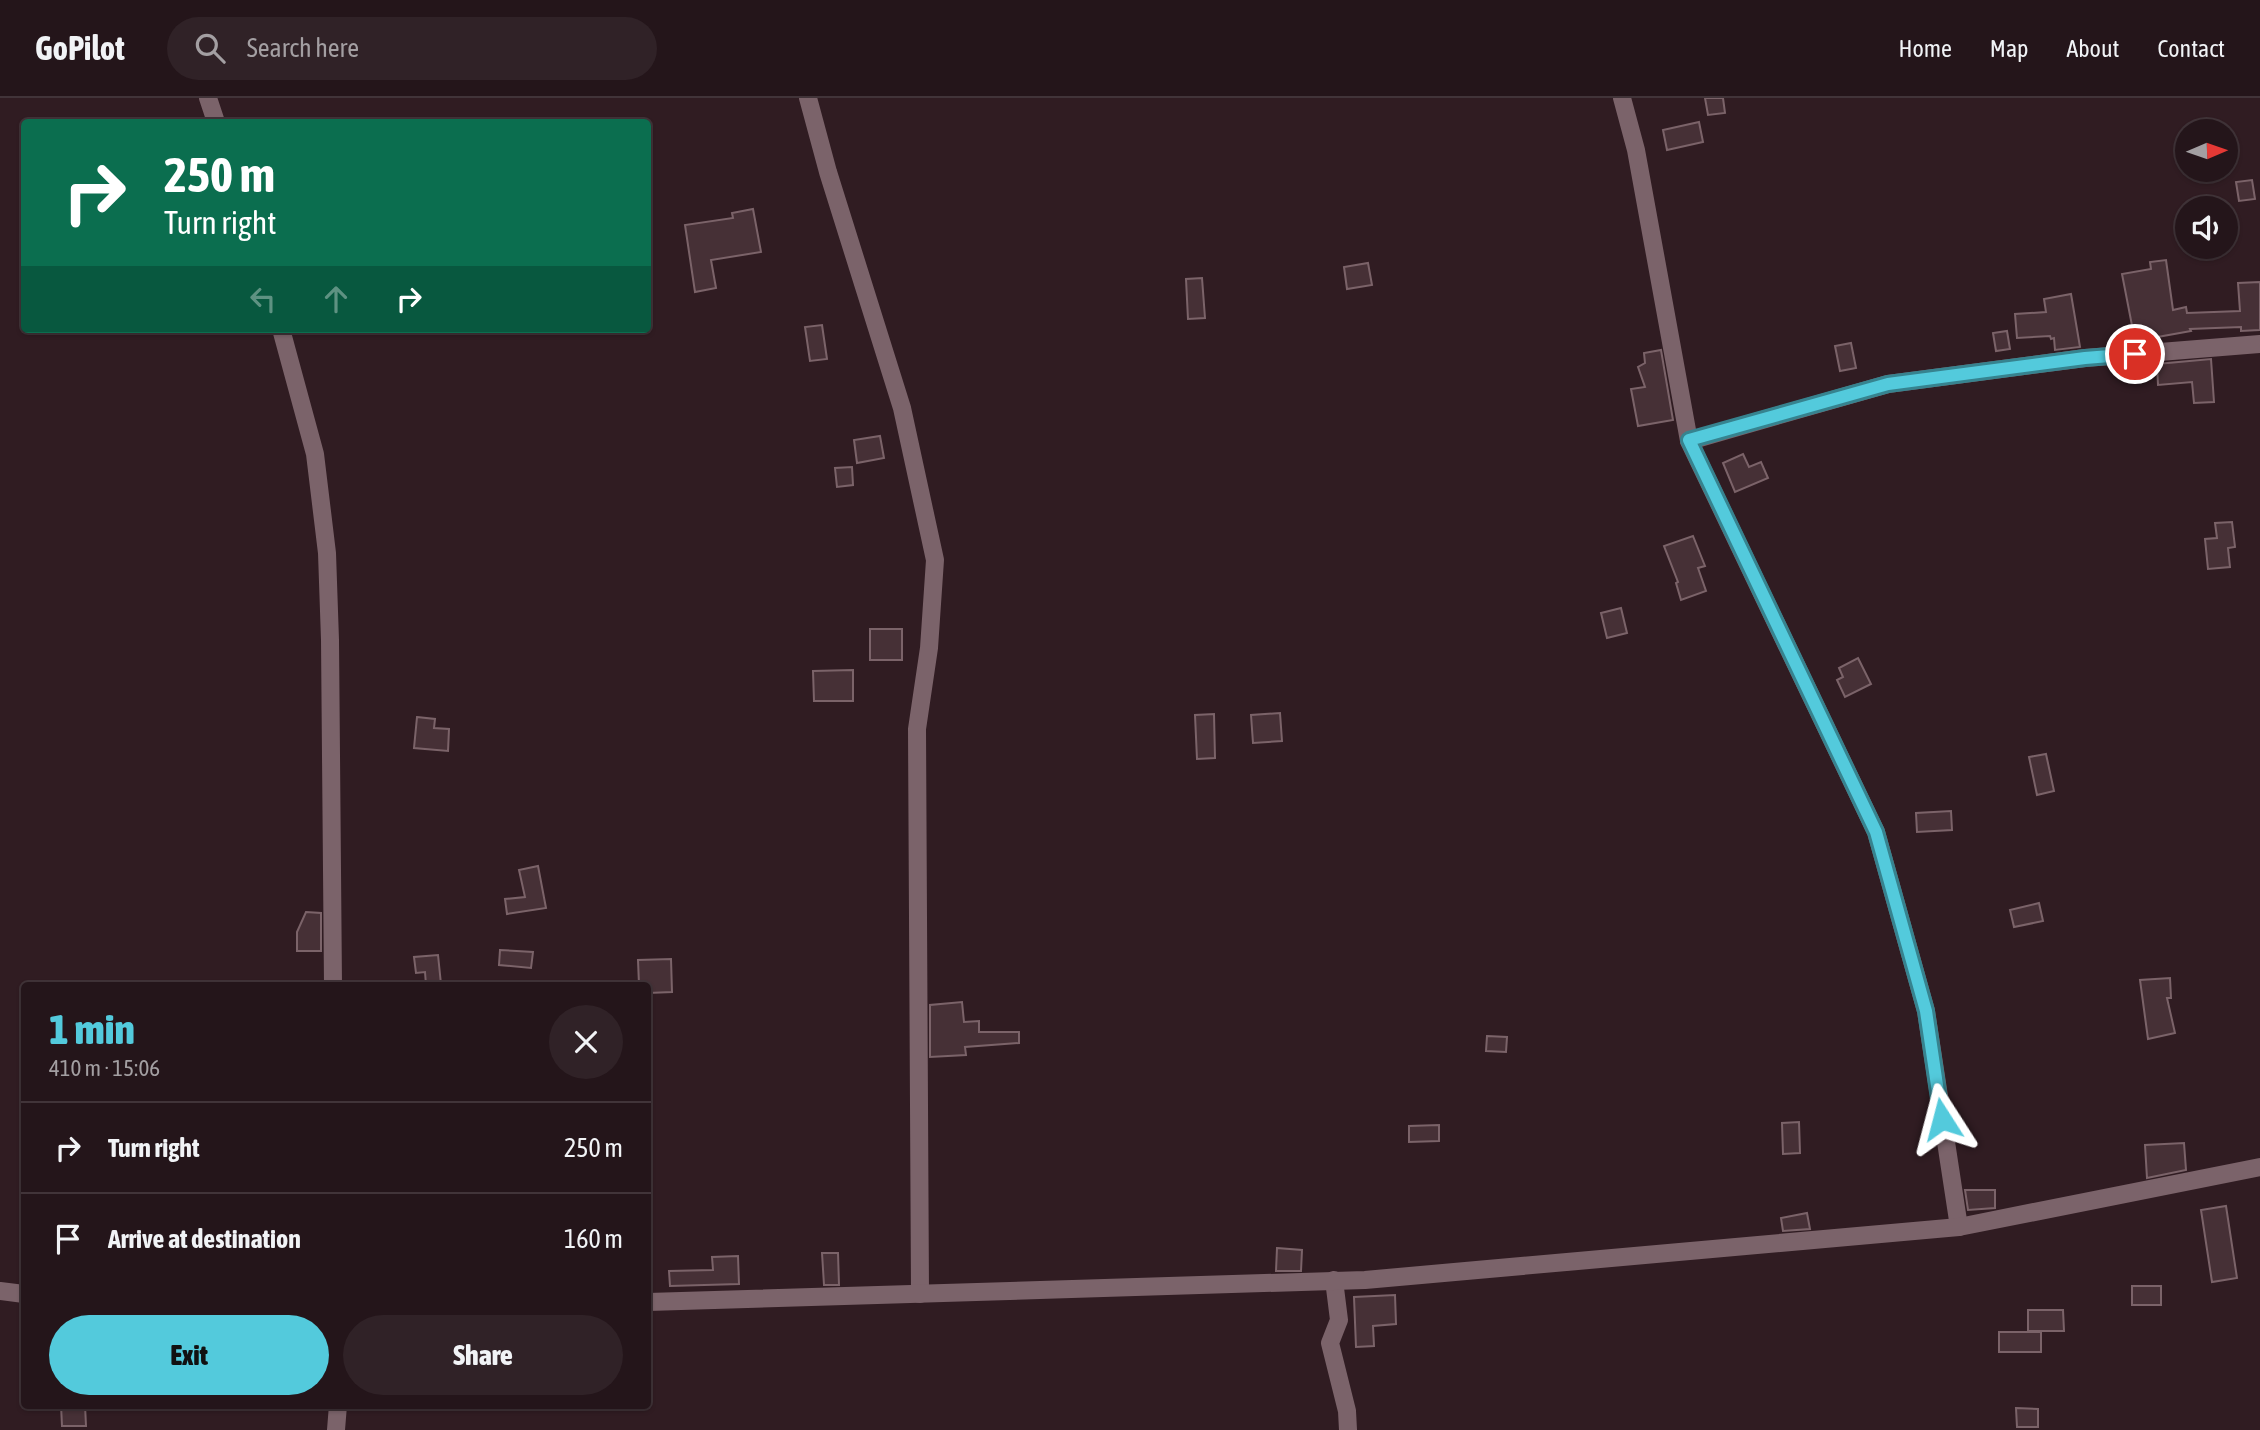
<!DOCTYPE html>
<html lang="en">
<head>
<meta charset="utf-8">
<style>
  body { margin:0; font-family:"Asap Condensed",sans-serif; background:#302227; color:#f1f3f6; height:100vh; display:flex; flex-direction:column; font-size:26px; white-space:nowrap }
  * { box-sizing:border-box; margin:0 }
  p { font-size:23px; color:#a39fa2 }
  .icon { flex:none; width:38px; height:38px; fill:none; stroke:currentColor; stroke-width:2; stroke-linecap:round; stroke-linejoin:round }
  .map { position:relative; flex:1; overflow:hidden }
  .sheet { position:absolute; left:21px; top:884px; width:630px; height:427px; display:flex; flex-direction:column; background:#24151a; border-radius:7px; box-shadow:0 2px 5px #0004,0 0 0 2px #413439 }
  .sheet>* { flex:none }
  .top-card { position:absolute; left:21px; top:21px; width:630px; height:214px; border-radius:7px; box-shadow:0 2px 5px #0004,0 0 0 2px #413439; background:#0b6e4f; color:#fff; overflow:hidden }
  .needle { width:46px; rotate:88deg }
  .controls { position:absolute; left:2175px; top:21px; display:grid; gap:14px }
  .controls a { display:grid; place-items:center; width:63px; height:63px; border-radius:50%; background:#24151a; box-shadow:0 2px 5px #0004,0 0 0 2px #413439; font-size:35px }
  .pin { position:absolute; display:grid; place-items:center; width:60px; height:60px; color:#fff; margin:-30px; border:4px solid #fff; border-radius:50%; box-shadow:0 2px 7px #0007 }
  .me { position:absolute; width:77px; margin:-38px; rotate:351deg; stroke-linejoin:round; filter:drop-shadow(0 0 5px #0008) }
  .turn { display:flex; align-items:center; gap:24px; height:147px; padding:0 28px; font-size:32px }
  .turn .icon { width:91px; height:91px; stroke-width:2.5 }
  .turn b { display:block; font-size:49px; line-height:60px }
  .lanes { display:flex; align-items:center; height:66px; padding:0 28px; background:#0003; justify-content:center; gap:35px; direction:ltr }
  .lanes .off { opacity:.35 }
  .round { display:grid; place-items:center; flex:none; width:74px; height:74px; border-radius:37px; background:#302227 }
  .head { display:flex; align-items:center; justify-content:space-between; height:119px; padding:0 28px }
  h1 { font-size:42px; font-weight:800; line-height:52px; color:#53cadc }
  .button { display:flex; gap:14px; margin-top:auto; padding:14px 28px }
  .button a { flex:1; height:80px; border-radius:42px; background:#53cadc; color:#111; font-size:28px; font-weight:800; line-height:80px; text-align:center }
  .button a+a { background:#302227; color:#f1f3f6 }
  ul { padding:0; list-style:none }
  li { display:flex; align-items:center; gap:21px; height:91px; padding:0 28px; border-top:2px solid #413439 }
  li div { flex:1 }
  li b { display:block; font-size:26px }
  li em { font-style:normal }
  header { display:flex; align-items:center; gap:42px; box-sizing:border-box; height:98px; padding:0 35px; background:#24151a; border-bottom:2px solid #413439 }
  header strong { font-size:33px }
  nav { display:flex; gap:38px; margin-inline-start:auto; font-size:24px }
  .search { width:490px; height:63px; background:#302227; display:flex; align-items:center; gap:18px; box-sizing:border-box; padding:0 24px; border-radius:38px; color:#a39fa2; font-size:26px }
  .map>svg:first-child { display:block }
  .building { fill:#463036; stroke:#7b6369; stroke-width:2 }
  .lines { fill:none; stroke-linecap:round; stroke-linejoin:round }
  .street { stroke:#7b636a; stroke-width:18 }
  .route-casing { stroke:#36838f; stroke-width:18 }
  .route { stroke:#53cadc; stroke-width:12 }
</style>
</head>
<body>
<header>
<strong>GoPilot</strong>
<div class="search"><svg class="icon" aria-label="search" viewBox="0 0 24 24"><circle cx="10" cy="10" r="6"/><path d="M15 15l6 6"/></svg>Search here</div>
<nav><a>Home</a><a>Map</a><a>About</a><a>Contact</a></nav>
</header>
<div class="map">
<svg width="2260" height="1332" viewBox="0 0 2260 1332">
  <rect width="100%" height="100%" fill="#301c22"/>
  <g class="building">
    <polygon points="1705,0 1723,0 1725,15 1708,17"/>
    <polygon points="1699,24 1703,44 1667,52 1663,32"/>
    <polygon points="2252,82 2255,101 2239,103 2236,84"/>
    <polygon points="753,111 761,154 711,162 716,190 695,194 685,127 733,120 732,115"/>
    <polygon points="2166,162 2173,212 2186,209 2187,215 2240,213 2238,185 2260,184 2260,232 2241,233 2241,229 2190,231 2191,233 2135,243 2122,176 2151,171 2150,164"/>
    <polygon points="1368,165 1372,187 1347,191 1344,169"/>
    <polygon points="1202,180 1205,220 1188,221 1186,181"/>
    <polygon points="2071,196 2080,249 2055,252 2054,240 2051,241 2050,238 2017,240 2015,216 2046,214 2044,201"/>
    <polygon points="822,227 827,261 810,263 805,229"/>
    <polygon points="2007,233 2010,251 1996,253 1993,235"/>
    <polygon points="1851,245 1856,270 1840,273 1835,248"/>
    <polygon points="1661,252 1673,322 1638,328 1631,291 1645,289 1638,269 1645,265 1644,255"/>
    <polygon points="2211,261 2214,304 2194,305 2192,284 2158,287 2157,266"/>
    <polygon points="880,338 884,360 857,365 854,342"/>
    <polygon points="1743,356 1749,369 1761,364 1768,380 1735,394 1723,365"/>
    <polygon points="852,369 853,387 837,389 835,370"/>
    <polygon points="2232,424 2235,449 2228,450 2230,469 2208,471 2205,441 2217,440 2215,425"/>
    <polygon points="1693,438 1705,468 1698,470 1706,493 1681,502 1676,485 1678,484 1664,448"/>
    <polygon points="1621,510 1627,535 1607,540 1601,515"/>
    <rect x="870" y="531" width="32" height="31"/>
    <polygon points="1858,560 1871,586 1845,599 1837,582 1843,579 1839,570"/>
    <polygon points="853,572 853,603 814,603 813,573"/>
    <polygon points="1280,615 1282,643 1253,645 1251,617"/>
    <polygon points="1214,616 1215,660 1197,661 1195,617"/>
    <polygon points="417,619 435,621 434,630 449,631 448,653 414,650"/>
    <polygon points="2046,656 2054,693 2037,697 2029,659"/>
    <polygon points="1951,713 1952,732 1917,734 1916,715"/>
    <polygon points="538,768 546,810 507,816 505,801 525,799 519,772"/>
    <polygon points="2039,805 2043,823 2014,829 2010,812"/>
    <polygon points="306,814 321,815 321,853 297,853 297,834"/>
    <polygon points="500,852 533,854 531,870 499,867"/>
    <polygon points="438,857 441,886 426,887 425,874 416,875 414,859"/>
    <polygon points="671,861 672,894 648,895 648,887 639,887 638,862"/>
    <polygon points="2170,880 2171,900 2167,900 2175,935 2148,941 2140,882"/>
    <polygon points="962,904 964,924 979,923 979,934 1019,934 1019,945 965,949 966,957 930,959 930,907"/>
    <polygon points="1487,938 1507,939 1506,954 1486,953"/>
    <polygon points="1799,1024 1800,1055 1783,1056 1782,1025"/>
    <polygon points="1439,1027 1439,1043 1409,1044 1409,1028"/>
    <polygon points="2184,1045 2186,1072 2147,1080 2145,1047"/>
    <polygon points="1965,1092 1995,1092 1995,1110 1968,1112"/>
    <polygon points="2226,1108 2237,1180 2212,1184 2201,1112"/>
    <polygon points="1807,1115 1810,1131 1783,1133 1781,1120"/>
    <polygon points="1277,1150 1302,1152 1301,1173 1276,1173"/>
    <polygon points="822,1155 838,1155 839,1187 824,1187"/>
    <polygon points="738,1158 739,1186 670,1188 669,1173 713,1172 712,1159"/>
    <rect x="2132" y="1188" width="29" height="19"/>
    <polygon points="1395,1197 1396,1226 1373,1228 1374,1248 1356,1249 1354,1199"/>
    <polygon points="2028,1212 2063,1212 2064,1233 2028,1233"/>
    <rect x="1999" y="1234" width="42" height="20"/>
    <polygon points="61,1307 85,1307 86,1328 62,1328"/>
    <polygon points="2016,1310 2038,1311 2038,1329 2017,1329"/>
  </g>
  <g class="lines">
    <g class="street">
      <polyline points="208,0 216,24"/>
      <polyline points="808,0 828,74 902,310 935,462 929,550 917,631 920,1196"/>
      <polyline points="1622,0 1636,52 1689,343 1876,734 1926,913 1959,1129"/>
      <polyline points="281,231 315,356 327,455 330,542 333,887"/>
      <polyline points="1689,343 1888,286 2085,260 2260,246"/>
      <polyline points="1334,1182 1339,1222 1330,1245 1347,1313 1348,1332"/>
      <polyline points="0,1193 24,1196"/>
      <polyline points="648,1204 1365,1182 1959,1129 2260,1069"/>
      <polyline points="336,1332 338,1307"/>
    </g>
  </g>
  <g class="lines">
    <g class="route-casing">
      <polyline id="route" points="1942,1021 1926,913 1876,734 1689,342 1888,286 2085,260 2135,256"/>
    </g>
    <use href="#route" class="route"/>
  </g>
</svg>
<div class="controls">
<a><svg class="needle" viewBox="-14 -14 28 28"><path d="M0-13l5 13h-10z" fill="#e53935"/><path d="M0 13l5-13h-10z" fill="#a39fa2"/></svg></a>
<a><svg class="icon" aria-label="sound" viewBox="0 0 24 24"><path d="M4 9h4l5-4v14l-5-4H4zM17 9q2 3 0 6"/></svg></a>
</div>
<div class="pin" style="left:2135px;top:256px;background:#d93025"><svg class="icon" aria-label="arrive" viewBox="0 0 24 24"><path d="M6 21V4h12l-3 4 3 4H6"/></svg></div>
<svg class="me" style="left:1942px;top:1021px" viewBox="-20 -20 40 40"><path d="M0-17L14 15 0 8-14 15z" fill="#53cadc" stroke="#fff" stroke-width="4"/></svg>
<div class="top-card">
<div class="turn"><svg class="icon" aria-label="right" viewBox="0 0 24 24"><path d="M7 20v-9h11M14 6l5 5-5 5"/></svg><div><b>250 m</b>Turn right</div></div>
<div class="lanes"><svg class="icon off" aria-label="left" viewBox="0 0 24 24"><path d="M17 20v-9H6M10 6l-5 5 5 5"/></svg><svg class="icon off" aria-label="ahead" viewBox="0 0 24 24"><path d="M12 20V5M6 11l6-6 6 6"/></svg><svg class="icon" aria-label="right" viewBox="0 0 24 24"><path d="M7 20v-9h11M14 6l5 5-5 5"/></svg></div>
</div>
<section class="sheet">
<div class="head"><div><h1>1 min</h1><p>410 m · 15:06</p></div><a class="round"><svg class="icon" aria-label="close" viewBox="0 0 24 24"><path d="M6 6l12 12M18 6L6 18"/></svg></a></div>
<ul>
<li><svg class="icon" aria-label="right" viewBox="0 0 24 24"><path d="M7 20v-9h11M14 6l5 5-5 5"/></svg><div><b>Turn right</b></div><em>250 m</em></li>
<li><svg class="icon" aria-label="arrive" viewBox="0 0 24 24"><path d="M6 21V4h12l-3 4 3 4H6"/></svg><div><b>Arrive at destination</b></div><em>160 m</em></li>
</ul>
<div class="button"><a>Exit</a><a>Share</a></div>
</section>
</div>
</body>
</html>
